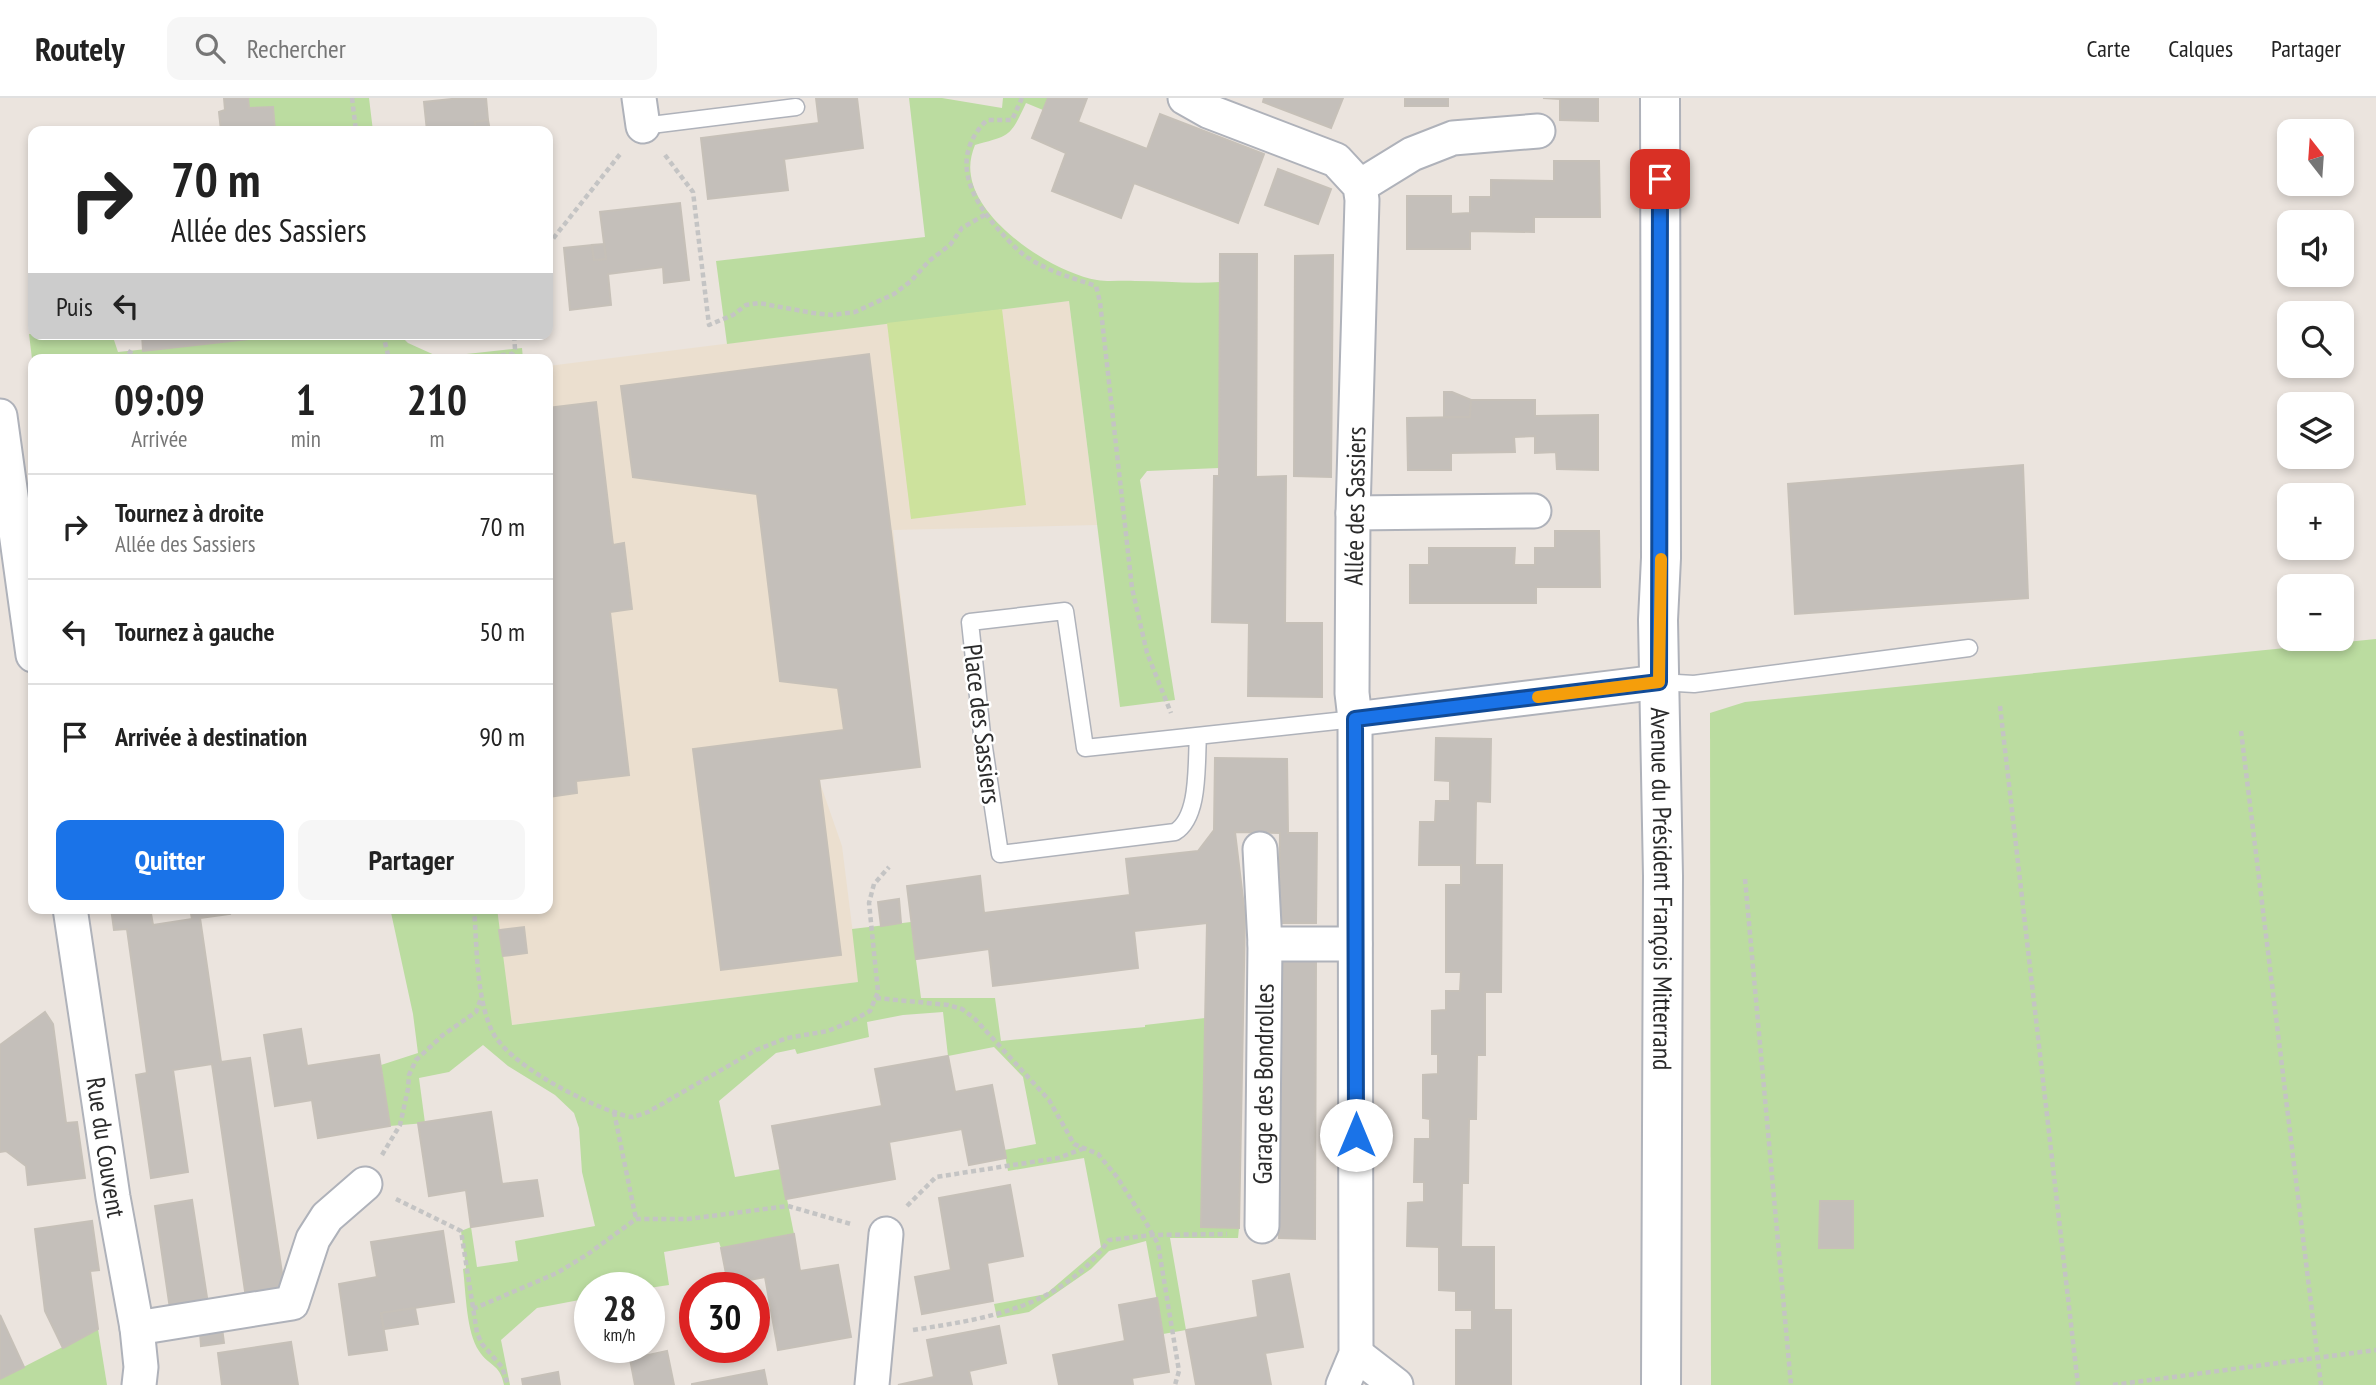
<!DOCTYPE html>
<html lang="fr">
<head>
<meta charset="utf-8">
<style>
  body { margin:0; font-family:"PT Sans Narrow",sans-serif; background:#f6f6f6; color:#222; height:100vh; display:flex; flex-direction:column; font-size:26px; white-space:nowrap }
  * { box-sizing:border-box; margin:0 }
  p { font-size:23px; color:#767676 }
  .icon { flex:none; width:38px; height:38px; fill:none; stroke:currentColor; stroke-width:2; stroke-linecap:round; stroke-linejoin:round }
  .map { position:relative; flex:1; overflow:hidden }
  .side { position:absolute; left:28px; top:256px; width:525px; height:560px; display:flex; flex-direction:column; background:#fff; border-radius:14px; box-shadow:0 4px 10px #0003 }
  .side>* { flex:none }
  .hud { position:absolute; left:28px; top:28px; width:525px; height:214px; border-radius:14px; box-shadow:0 4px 10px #0003; background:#fff; color:#222; overflow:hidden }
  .needle { width:46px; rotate:343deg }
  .tools { position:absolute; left:2277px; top:21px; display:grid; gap:14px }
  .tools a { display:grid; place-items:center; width:77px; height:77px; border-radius:14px; background:#fff; box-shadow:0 4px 10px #0003; font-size:35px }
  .speed { position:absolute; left:574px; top:1174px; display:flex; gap:14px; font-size:35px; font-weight:700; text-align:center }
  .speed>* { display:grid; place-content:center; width:91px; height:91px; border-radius:50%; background:#fff; box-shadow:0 4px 10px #0003; line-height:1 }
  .speed small { font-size:18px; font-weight:400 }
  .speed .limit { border:10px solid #d22; background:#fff; color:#111 }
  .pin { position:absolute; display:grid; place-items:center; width:60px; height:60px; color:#fff; margin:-30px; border-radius:14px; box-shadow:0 4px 10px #0006 }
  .me { position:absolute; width:77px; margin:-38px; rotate:0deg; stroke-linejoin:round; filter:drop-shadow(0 0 5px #0008) }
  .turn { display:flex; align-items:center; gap:24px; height:147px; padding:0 28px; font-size:32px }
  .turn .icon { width:91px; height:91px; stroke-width:2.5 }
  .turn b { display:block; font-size:49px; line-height:60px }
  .then { display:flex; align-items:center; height:66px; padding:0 28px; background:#0003; gap:14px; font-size:26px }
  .eta { display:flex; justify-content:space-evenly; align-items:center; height:119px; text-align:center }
  .eta b { font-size:42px; font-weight:600; line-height:49px }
  .primary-button { display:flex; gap:14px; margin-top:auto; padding:14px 28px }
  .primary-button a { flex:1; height:80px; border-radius:14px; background:#1a73e8; color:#fff; font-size:28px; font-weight:600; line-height:80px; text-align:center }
  .primary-button a+a { background:#f6f6f6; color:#222 }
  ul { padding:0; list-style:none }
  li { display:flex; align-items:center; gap:21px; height:105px; padding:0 28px; border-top:2px solid #e0e0e0 }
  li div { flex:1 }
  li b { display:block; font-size:26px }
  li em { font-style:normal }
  header { display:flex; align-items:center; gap:42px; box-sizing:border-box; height:98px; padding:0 35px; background:#fff; border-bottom:2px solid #e0e0e0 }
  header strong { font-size:33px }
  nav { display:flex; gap:38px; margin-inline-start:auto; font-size:24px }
  .search { width:490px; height:63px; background:#f6f6f6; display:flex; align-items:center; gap:18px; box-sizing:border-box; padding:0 24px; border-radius:14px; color:#767676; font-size:26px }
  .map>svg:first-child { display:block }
  .education { fill:#ebdfcf }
  .green { fill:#bbdca0 }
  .pitch { fill:#cde29d }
  .building { fill:#c4bfba; stroke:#c6c0b8; stroke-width:2 }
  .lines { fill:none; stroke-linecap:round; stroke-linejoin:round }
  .lane-casing { stroke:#afb2ba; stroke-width:19 }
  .street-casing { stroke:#afb2ba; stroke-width:37 }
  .secondary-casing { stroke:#afb2ba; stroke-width:42 }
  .path { stroke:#c4c4c4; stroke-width:4.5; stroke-dasharray:5 3.5; stroke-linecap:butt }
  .lane { stroke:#fff; stroke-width:16 }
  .street { stroke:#fff; stroke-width:33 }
  .secondary { stroke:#fff; stroke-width:38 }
  .route-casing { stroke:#114b97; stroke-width:18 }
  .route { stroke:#1a73e8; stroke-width:12 }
  .slow { stroke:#f59e0b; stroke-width:12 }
  .labels { text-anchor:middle; stroke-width:5; stroke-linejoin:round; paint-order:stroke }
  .street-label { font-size:26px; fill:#2b2b2b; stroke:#fff }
</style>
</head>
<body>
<header>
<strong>Routely</strong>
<div class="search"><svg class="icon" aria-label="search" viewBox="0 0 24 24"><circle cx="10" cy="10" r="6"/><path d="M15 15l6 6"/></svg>Rechercher</div>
<nav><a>Carte</a><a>Calques</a><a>Partager</a></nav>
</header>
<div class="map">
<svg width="2376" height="1287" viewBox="0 0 2376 1287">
  <rect width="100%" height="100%" fill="#ebe4de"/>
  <polygon class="education" points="1069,203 1097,427 893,432 920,669 819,682 842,748 859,884 511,927 497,810 548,810 548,268"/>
  <g class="green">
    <polygon points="248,0 369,0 373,33 275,33 273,9 249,10"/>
    <path d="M909,0H942L1002,10L1003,0H1048L1043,12L1026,5C1010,39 1011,37 975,47C971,57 969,67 971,78C978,125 1054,175 1097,182C1109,184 1122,182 1135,183C1163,183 1191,186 1220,184L1219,370L1147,373L1140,382L1175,602L1120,609L1069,203L727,246L716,163L925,139Z"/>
    <polygon points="29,236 112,236 118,254 293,236 399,236 408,245 439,259 522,250 523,261 33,261 33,269"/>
    <polygon points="2376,541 2376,1287 1711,1287 1710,615 1745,604"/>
    <path d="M390,810H497L512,927L858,884L852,831L911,824L921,900H995L1001,943L1145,929V927L1205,920L1201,1129L1239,1130L1238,1140H1170L1186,1232L1163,1236L1146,1143L1109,1153L1091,1171L1029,1214L997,1220L994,1206L1046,1196L1101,1149L1084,1060L1008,1073L1004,1052L1036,1046L1023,979L994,949L948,958L943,914L903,917L867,924L869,939L797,956L795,951L776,955L719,1003L735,1079L781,1071L794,1136L721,1150L719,1144L664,1154L669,1187L649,1190H590V1200L537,1210L501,1242L510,1287H504C500,1265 488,1268 479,1253C466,1234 466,1194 463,1171L466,1170L461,1133L471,1129L477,1169L518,1163L515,1143L595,1128L582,1074L579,1030L574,1015L555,997L508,968L483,947L449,974L419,980L425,1025L390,1028L381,967L418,955L413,916Z"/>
    <polygon points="98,1231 107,1287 0,1287 0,1281"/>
  </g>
  <polygon class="pitch" points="1002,211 1026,407 911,421 887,225"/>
  <g class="building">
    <polygon points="224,0 248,0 249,10 273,9 275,33 221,33 219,14 225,12"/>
    <polygon points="461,0 486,0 488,22 475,24 476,33 427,33 424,4"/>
    <polygon points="816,0 857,0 863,50 784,61 788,92 708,101 701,40 819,25"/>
    <polygon points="1048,0 1087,0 1078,24 1147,51 1160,16 1264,56 1238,125 1134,85 1121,120 1052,93 1066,55 1032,40"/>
    <polygon points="1264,0 1343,0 1331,30 1263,4"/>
    <rect x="1405" y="0" width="43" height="8"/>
    <polygon points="1543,0 1598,0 1598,23 1560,22 1560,1"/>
    <polygon points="488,22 490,33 476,33 475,24"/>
    <polygon points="1554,63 1599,63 1600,119 1534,119 1534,134 1470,133 1470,151 1407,151 1407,98 1451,98 1451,116 1470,115 1470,99 1491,99 1491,82 1554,83"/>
    <polygon points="1278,71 1331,91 1318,126 1265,107"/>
    <polygon points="680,105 689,182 664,185 663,169 608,176 611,207 570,212 564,150 592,147 594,162 606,161 600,114"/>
    <polygon points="604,146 606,161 594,162 592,147"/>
    <polygon points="1220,156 1257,156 1256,379 1286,378 1285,525 1322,525 1322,599 1248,598 1249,525 1212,524 1214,378 1219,378"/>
    <polygon points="1333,157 1331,379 1294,378 1295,158"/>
    <polygon points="142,236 293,236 143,253"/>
    <polygon points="869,256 920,669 819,681 841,857 721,872 693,651 844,632 838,590 780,583 757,396 633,379 621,288"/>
    <polygon points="1444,294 1452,294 1471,302 1470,319 1444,319"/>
    <polygon points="1471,302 1535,302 1535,318 1598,317 1598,372 1557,371 1556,354 1535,355 1535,338 1514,339 1515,354 1451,355 1451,372 1408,372 1407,320 1470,319"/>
    <polygon points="596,304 613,447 624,445 632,511 610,514 629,677 576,683 577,695 548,699 548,310"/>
    <polygon points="2023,367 2028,500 1795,516 1788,386"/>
    <polygon points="1555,433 1599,433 1600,489 1536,489 1536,505 1410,505 1410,467 1429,467 1429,450 1515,450 1514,467 1535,467 1535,450 1555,450"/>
    <polygon points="1436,640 1491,641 1490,704 1476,703 1475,767 1502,767 1501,894 1485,894 1485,957 1477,957 1476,1021 1469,1021 1468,1085 1462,1085 1461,1149 1494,1149 1494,1212 1511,1212 1511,1287 1456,1287 1456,1232 1472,1232 1472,1212 1456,1212 1456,1193 1439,1192 1439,1149 1407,1148 1408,1105 1424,1104 1424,1084 1414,1084 1415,1041 1430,1041 1430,1021 1423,1020 1423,977 1438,976 1438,956 1432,956 1432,913 1446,912 1446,893 1460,893 1461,874 1446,874 1446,787 1461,787 1461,767 1419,767 1420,724 1435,724 1436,703 1450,703 1450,683 1435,682"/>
    <polygon points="1215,660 1287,661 1288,735 1317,735 1316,825 1279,825 1280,735 1235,734 1245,817 1239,1130 1201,1129 1207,825 1134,833 1138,870 993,888 989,851 916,861 907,788 980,778 984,815 1130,797 1126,761 1198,753 1214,732"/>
    <polygon points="899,801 901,825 881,828 878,804"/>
    <polygon points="111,810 150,810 153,827 192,821 190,810 229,810 230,816 200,820 221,964 250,960 285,1195 246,1200 212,966 173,972 188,1074 151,1080 136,977 147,975 127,831 114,832"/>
    <polygon points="524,829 527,855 503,858 499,832"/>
    <polygon points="1279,859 1316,859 1315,1141 1279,1140"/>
    <polygon points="45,914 53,926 66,1025 77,1024 85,1080 28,1087 26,1068 6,1053 0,1054 0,947"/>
    <polygon points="301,931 307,968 379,957 390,1028 318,1040 312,1002 275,1008 264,937"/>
    <polygon points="948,958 955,994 992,987 1006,1060 969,1067 962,1031 889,1044 895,1081 786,1101 772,1028 882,1008 875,971"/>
    <polygon points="491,1014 502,1086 537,1082 543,1118 471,1129 466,1092 429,1098 418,1025"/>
    <polygon points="1010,1087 1023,1158 987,1165 993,1203 922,1216 915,1179 951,1172 939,1100"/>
    <polygon points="192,1102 208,1206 170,1211 155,1108"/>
    <polygon points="1820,1103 1853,1103 1853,1150 1819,1150"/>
    <polygon points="92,1123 99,1172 90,1173 98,1231 63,1250 45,1213 35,1131"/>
    <polygon points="443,1133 454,1204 381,1215 387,1252 349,1257 339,1186 377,1179 371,1144"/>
    <polygon points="794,1136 800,1173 838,1167 851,1239 778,1252 765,1179 728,1186 721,1150"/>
    <polygon points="1289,1176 1303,1249 1265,1255 1271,1287 1196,1287 1186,1232 1258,1219 1253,1183"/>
    <polygon points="1157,1200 1169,1274 1132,1280 1133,1287 1059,1287 1053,1257 1125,1243 1119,1207"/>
    <polygon points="415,1210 418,1226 384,1231 381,1215"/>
    <polygon points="0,1217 24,1269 0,1281"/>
    <polygon points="999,1228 1006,1265 969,1273 972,1287 898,1287 934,1279 927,1242"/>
    <polygon points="222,1230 224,1245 201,1248 200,1234"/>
    <polygon points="291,1244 298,1287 222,1287 218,1255"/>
    <polygon points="667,1253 674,1287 635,1287 630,1261"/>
    <polygon points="764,1272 767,1287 692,1287 692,1286"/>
    <polygon points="558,1274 560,1287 523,1287 522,1281"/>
  </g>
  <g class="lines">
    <g class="lane-casing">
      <g id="lane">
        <polyline points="643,28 796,9"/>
        <polyline points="1659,584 1694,586 1969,550"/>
        <path d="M1198,638C1196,666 1200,719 1175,734L1000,756L982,636L970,524L1065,513L1085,650L1355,621"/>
      </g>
    </g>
    <g class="street-casing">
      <g id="street">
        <polyline points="639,0 643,28"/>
        <polyline points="1185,0 1208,13 1336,62 1360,88 1362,102 1353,415 1352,595 1355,621 1659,584"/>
        <polyline points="1360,88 1412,56 1453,40 1538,33"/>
        <polyline points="0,318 33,557"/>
        <polyline points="1353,415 1534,413"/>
        <polyline points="1260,751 1265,846 1355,846"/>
        <path id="s1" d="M70,810L113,1099L137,1230L141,1269L139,1287"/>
        <path id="s2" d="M1262,1128L1265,846"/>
        <polyline points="137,1230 292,1205 313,1141 327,1119 365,1086"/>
        <polyline points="1356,1256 1396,1287"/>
        <polyline points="872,1287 886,1136"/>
        <polyline points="1343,1287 1356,1256 1355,621"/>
      </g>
    </g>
    <g class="secondary-casing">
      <g id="secondary">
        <path id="s3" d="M1660,0L1661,460L1658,522L1663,778L1661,1287"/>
      </g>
    </g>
    <g class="path">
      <polyline points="352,0 356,33"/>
      <path d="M1022,0L1012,22H987C950,58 969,98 998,131C1008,142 1018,154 1030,161C1050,174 1073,180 1096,188L1100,204L1132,490L1147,555L1171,615"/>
      <polyline points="665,57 693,94 709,227 733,217 746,207 759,205 813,215 832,217 855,214 894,196 911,183 929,163 950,147 962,130 986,116"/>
      <polyline points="548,147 621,55"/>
      <polyline points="383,236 389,261"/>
      <polyline points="128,253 141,261"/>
      <polyline points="378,261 388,257"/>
      <polyline points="467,261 512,256 515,251 514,236"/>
      <polyline points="2000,608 2078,1287"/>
      <polyline points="2241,633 2321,1287"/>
      <polyline points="1745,781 1791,1287"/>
      <path d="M474,810C477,848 476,899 492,933C508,966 582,1004 617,1015C622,1017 628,1019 633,1019C637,1018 643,1016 648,1014L756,952L787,940L828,933L852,923L870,913L878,894L869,805L874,786L889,769"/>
      <polyline points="876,900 948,907 962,911 975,921 1049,1002 1074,1046 1098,1056 1117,1079 1145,1123 1158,1146 1179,1273 1175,1287"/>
      <polyline points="614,1014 636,1121"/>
      <polyline points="382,1057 400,1027 408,991 409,977 416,962 443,937 476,914 481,900"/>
      <polyline points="396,1101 461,1133 477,1235 482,1246 502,1269 508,1287"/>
      <polyline points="907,1108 936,1079 1058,1060 1085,1050"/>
      <polyline points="473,1211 557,1175 588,1156 636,1121 688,1121 788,1108 851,1126"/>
      <path d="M913,1232C990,1220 1060,1210 1109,1142L1153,1137L1227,1136"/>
      <polyline points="2113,1287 2376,1252"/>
    </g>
    <use href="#lane" class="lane"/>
    <use href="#street" class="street"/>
    <use href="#secondary" class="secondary"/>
  </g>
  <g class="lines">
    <g class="route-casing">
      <polyline id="route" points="1356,1037 1355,621 1659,584 1660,81"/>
    </g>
    <use href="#route" class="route"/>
    <polyline class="slow" points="1538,599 1659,584 1661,461"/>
  </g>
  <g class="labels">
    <g class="street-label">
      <text transform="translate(1355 408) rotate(-89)" y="9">Allée des Sassiers</text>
      <text transform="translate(982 626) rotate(83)" y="9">Place des Sassiers</text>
      <text dy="9" stroke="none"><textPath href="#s3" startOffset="791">Avenue du Président François Mitterrand</textPath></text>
      <text dy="9" stroke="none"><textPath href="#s2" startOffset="142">Garage des Bondrolles</textPath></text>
      <text dy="9" stroke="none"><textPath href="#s1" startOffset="242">Rue du Couvent</textPath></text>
    </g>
  </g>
</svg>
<div class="tools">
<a><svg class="needle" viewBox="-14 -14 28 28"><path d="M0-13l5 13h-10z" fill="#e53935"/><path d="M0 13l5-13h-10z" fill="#767676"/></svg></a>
<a><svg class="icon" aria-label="sound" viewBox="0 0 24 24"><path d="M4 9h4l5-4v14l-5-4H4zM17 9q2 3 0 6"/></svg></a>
<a><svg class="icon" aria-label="search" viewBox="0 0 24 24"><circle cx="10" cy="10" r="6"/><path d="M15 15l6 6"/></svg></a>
<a><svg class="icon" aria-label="layers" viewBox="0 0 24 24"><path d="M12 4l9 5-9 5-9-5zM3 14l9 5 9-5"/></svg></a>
<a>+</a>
<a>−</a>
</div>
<div class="speed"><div>28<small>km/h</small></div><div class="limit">30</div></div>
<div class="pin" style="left:1660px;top:81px;background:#d93025"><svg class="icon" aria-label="arrive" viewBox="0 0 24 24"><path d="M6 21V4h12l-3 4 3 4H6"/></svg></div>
<svg class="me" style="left:1356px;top:1037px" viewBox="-20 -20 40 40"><circle r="19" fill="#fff"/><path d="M0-13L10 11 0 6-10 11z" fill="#1a73e8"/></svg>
<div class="hud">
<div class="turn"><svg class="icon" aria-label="right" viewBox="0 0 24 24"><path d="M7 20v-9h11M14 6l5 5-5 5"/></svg><div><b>70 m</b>Allée des Sassiers</div></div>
<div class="then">Puis<svg class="icon" aria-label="left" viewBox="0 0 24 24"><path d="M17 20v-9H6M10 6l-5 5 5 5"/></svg></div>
</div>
<section class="side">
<div class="eta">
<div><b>09:09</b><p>Arrivée</p></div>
<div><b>1</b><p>min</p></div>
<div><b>210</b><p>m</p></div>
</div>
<ul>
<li><svg class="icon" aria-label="right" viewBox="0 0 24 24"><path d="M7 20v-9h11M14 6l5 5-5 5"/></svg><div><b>Tournez à droite</b><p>Allée des Sassiers</p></div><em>70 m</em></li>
<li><svg class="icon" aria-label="left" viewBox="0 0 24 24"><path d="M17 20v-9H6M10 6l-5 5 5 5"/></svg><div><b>Tournez à gauche</b></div><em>50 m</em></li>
<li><svg class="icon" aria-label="arrive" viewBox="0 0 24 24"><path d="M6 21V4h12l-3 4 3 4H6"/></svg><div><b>Arrivée à destination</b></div><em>90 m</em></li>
</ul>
<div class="primary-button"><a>Quitter</a><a>Partager</a></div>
</section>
</div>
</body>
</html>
